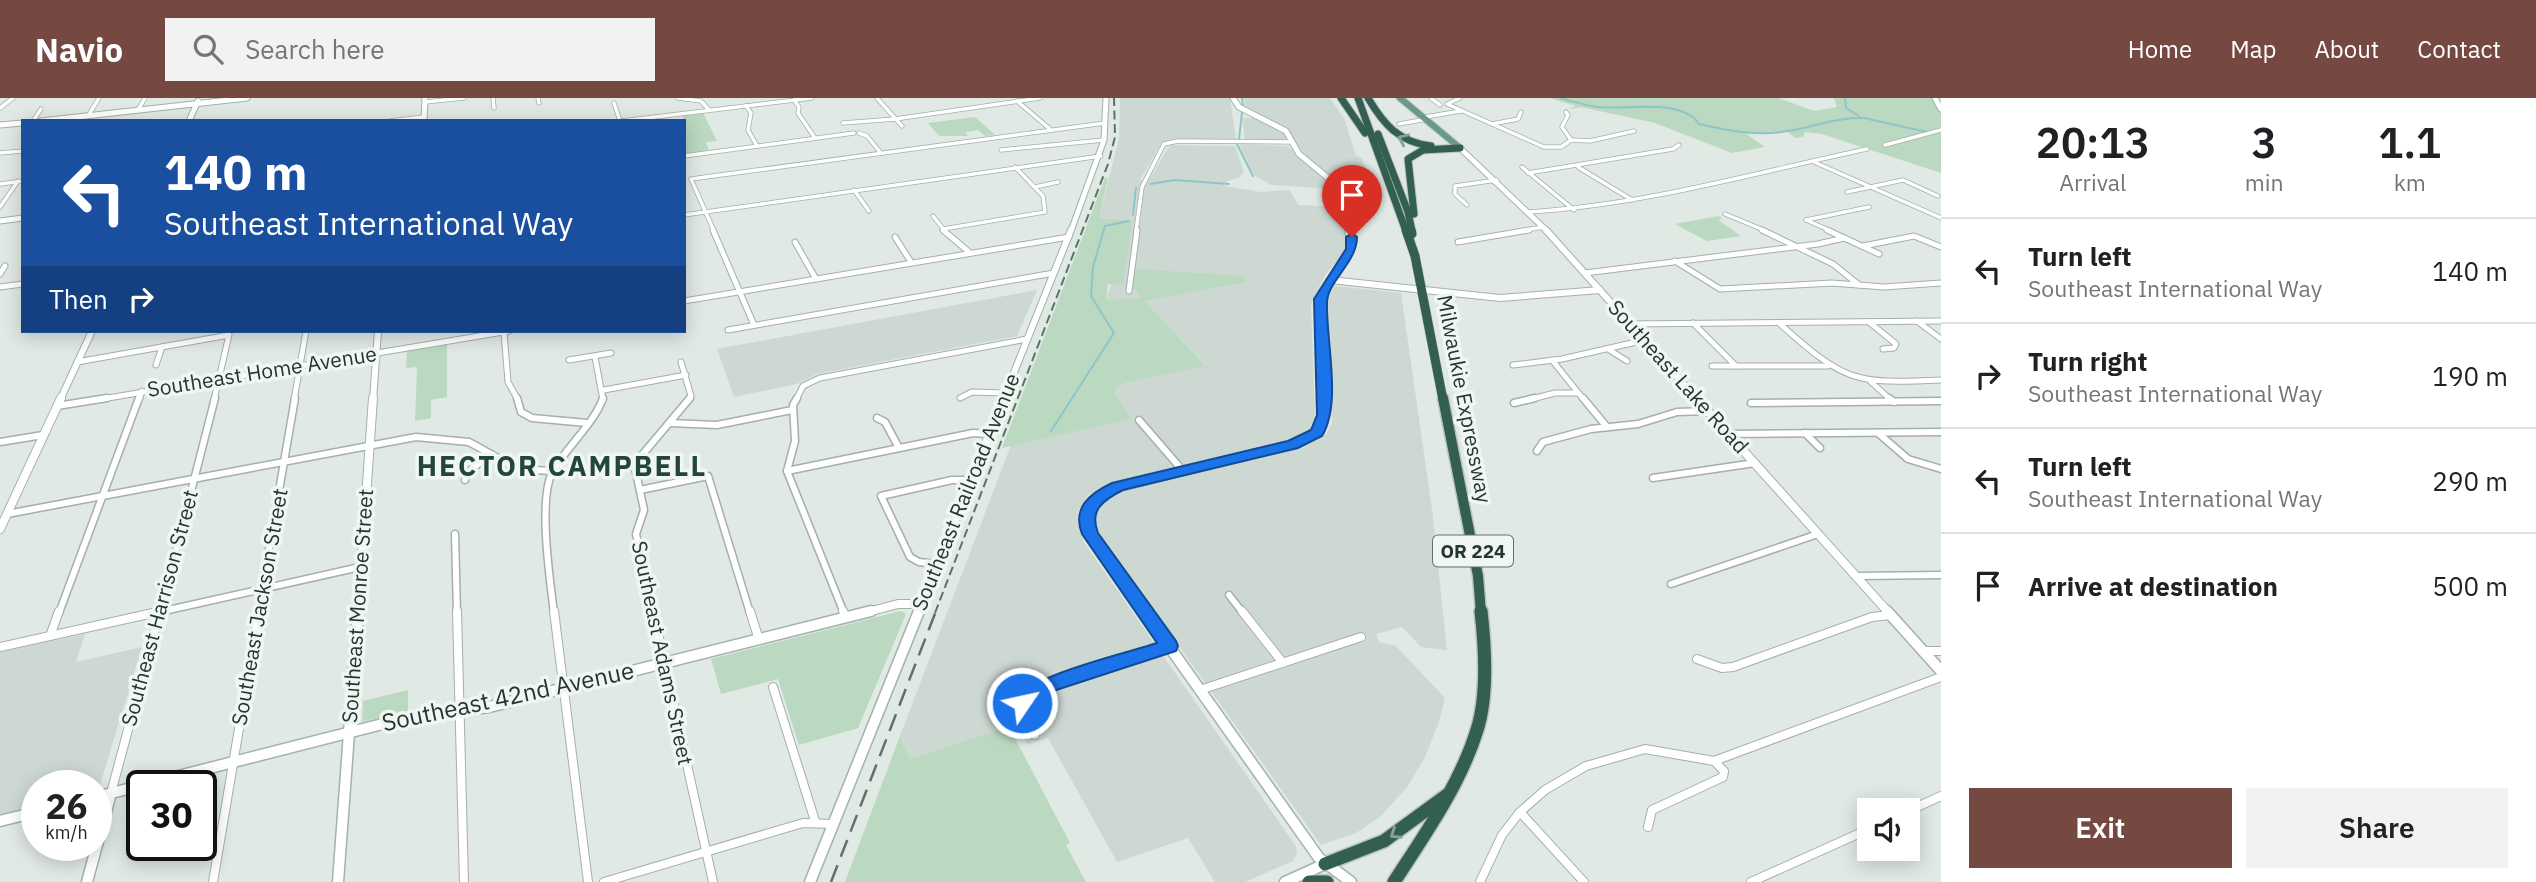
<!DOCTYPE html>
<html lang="en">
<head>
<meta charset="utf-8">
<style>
  body { margin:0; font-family:"IBM Plex Sans",sans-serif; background:#f2f2f2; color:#202124; height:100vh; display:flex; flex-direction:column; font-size:26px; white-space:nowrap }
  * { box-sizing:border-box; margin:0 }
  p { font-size:23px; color:#757577 }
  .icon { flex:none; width:38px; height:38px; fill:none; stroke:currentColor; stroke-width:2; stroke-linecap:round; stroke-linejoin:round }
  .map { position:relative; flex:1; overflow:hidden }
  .panel { display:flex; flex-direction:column; background:#fff; width:595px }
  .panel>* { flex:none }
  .banner { position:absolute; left:21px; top:21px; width:665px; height:214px; border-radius:0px; box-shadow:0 4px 18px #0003; background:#1a4fa0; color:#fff; overflow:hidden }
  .controls { position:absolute; left:1857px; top:700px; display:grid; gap:14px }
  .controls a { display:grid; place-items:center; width:63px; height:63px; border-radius:0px; background:#fff; box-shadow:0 4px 18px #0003; font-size:35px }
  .speed { position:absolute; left:21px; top:672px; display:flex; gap:14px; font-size:35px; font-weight:700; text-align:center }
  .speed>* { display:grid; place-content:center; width:91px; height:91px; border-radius:50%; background:#fff; box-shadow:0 4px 18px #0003; line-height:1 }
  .speed small { font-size:18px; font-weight:400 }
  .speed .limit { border:4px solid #111; border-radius:10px; background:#fff; color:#111 }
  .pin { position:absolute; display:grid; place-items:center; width:60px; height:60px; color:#fff; margin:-72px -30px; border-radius:50% 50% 50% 0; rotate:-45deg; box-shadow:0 0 7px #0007 }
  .pin .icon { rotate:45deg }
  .me { position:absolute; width:77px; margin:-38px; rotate:56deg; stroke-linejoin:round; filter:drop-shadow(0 0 5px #0008) }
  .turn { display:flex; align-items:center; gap:24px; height:147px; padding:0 28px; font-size:32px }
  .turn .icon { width:91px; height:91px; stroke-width:2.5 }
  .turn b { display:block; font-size:49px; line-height:60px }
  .then { display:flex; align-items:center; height:66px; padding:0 28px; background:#0003; gap:14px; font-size:26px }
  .eta { display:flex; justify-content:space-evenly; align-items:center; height:119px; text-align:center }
  .eta b { font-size:42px; font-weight:600; line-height:49px }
  .action { display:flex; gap:14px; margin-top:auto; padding:14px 28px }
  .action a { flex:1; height:80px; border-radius:0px; background:#764842; color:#fff; font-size:28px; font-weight:600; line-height:80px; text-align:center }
  .action a+a { background:#f2f2f2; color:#202124 }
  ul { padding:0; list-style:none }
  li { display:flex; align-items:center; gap:21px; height:105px; padding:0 28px; border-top:2px solid #e0e0e0 }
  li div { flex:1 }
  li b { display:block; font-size:26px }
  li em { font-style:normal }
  header { display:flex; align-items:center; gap:42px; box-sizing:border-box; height:98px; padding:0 35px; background:#764842; color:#fff }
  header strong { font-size:33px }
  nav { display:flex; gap:38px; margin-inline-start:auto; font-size:24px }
  .search { width:490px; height:63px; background:#f2f2f2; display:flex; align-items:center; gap:18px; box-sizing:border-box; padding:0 24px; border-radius:0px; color:#757577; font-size:26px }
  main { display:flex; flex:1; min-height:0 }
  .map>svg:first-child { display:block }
  .built { fill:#ced8d3 }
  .green { fill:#bbd8c0 }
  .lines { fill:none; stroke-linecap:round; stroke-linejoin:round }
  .stream { stroke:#8ec5c8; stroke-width:2 }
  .street-far3-casing { stroke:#a4b0aa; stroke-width:5 }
  .street-far2-casing { stroke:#a4b0aa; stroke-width:7 }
  .street-far1-casing { stroke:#a4b0aa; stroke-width:9 }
  .street-casing { stroke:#a4b0aa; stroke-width:10 }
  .secondary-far3-casing { stroke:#a1b3aa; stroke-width:7 }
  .secondary-far2-casing { stroke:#a1b3aa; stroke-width:8 }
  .secondary-far1-casing { stroke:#a1b3aa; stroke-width:10 }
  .secondary-casing { stroke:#a1b3aa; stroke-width:13 }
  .primary-casing { stroke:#bdc3c1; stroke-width:8 }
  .highway-far3-casing { stroke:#bdc3c1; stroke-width:9 }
  .highway-far2-casing { stroke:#bdc3c1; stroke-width:10 }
  .highway-far1-casing { stroke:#bdc3c1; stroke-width:13 }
  .highway-casing { stroke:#bdc3c1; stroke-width:16 }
  .street-far3 { stroke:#fff; stroke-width:3.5 }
  .street-far2 { stroke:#fff; stroke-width:5 }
  .street-far1 { stroke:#fff; stroke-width:6 }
  .street { stroke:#fff; stroke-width:8 }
  .secondary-far3 { stroke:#fff; stroke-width:5 }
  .secondary-far2 { stroke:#fff; stroke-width:6 }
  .secondary-far1 { stroke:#fff; stroke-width:8 }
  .secondary { stroke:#fff; stroke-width:10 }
  .primary { stroke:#6a9988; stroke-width:6 }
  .highway-far3 { stroke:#325f51; stroke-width:7 }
  .highway-far2 { stroke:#325f51; stroke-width:9 }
  .highway-far1 { stroke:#325f51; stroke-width:10 }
  .highway { stroke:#325f51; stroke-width:13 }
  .rail-far1 { stroke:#5d736a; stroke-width:2; stroke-dasharray:9 4.5; stroke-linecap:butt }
  .rail { stroke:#5d736a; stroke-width:2.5; stroke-dasharray:18 9; stroke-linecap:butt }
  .oneway { stroke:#88a399 }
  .route { fill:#1a73e8; stroke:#114b97; stroke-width:2 }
  .labels { text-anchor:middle; stroke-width:7; stroke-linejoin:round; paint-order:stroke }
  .shield { fill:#f0f6f2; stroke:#60706a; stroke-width:2 }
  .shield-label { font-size:19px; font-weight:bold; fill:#23372f }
  .street-label { font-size:21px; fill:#23372f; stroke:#f0f6f2 }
  .near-street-label { font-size:24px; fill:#23372f; stroke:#f0f6f2 }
  .district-label { font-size:28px; font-weight:bold; letter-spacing:2px; fill:#224639; stroke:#f0f6f2 }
</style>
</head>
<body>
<header>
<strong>Navio</strong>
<div class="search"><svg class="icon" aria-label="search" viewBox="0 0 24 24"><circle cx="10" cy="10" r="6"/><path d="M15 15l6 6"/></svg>Search here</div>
<nav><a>Home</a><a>Map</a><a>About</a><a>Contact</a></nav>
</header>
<main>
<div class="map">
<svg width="1941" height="784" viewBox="0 0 1941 784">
  <rect width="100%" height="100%" fill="#e0e9e4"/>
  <g class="built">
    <polygon points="1120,0 1230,0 1236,42 1162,44 1140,82 1148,83 1170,47 1235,48 1244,74 1238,80 1227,83 1225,88 1261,94 1289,92 1299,107 1343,109 1348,143 1345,154 1325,177 1311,206 1315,320 1309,332 1287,343 1104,388 1087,398 1077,416 1083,443 1296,748 1297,755 1293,763 1245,784 1215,784 1188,740 1117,764 1048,640 1028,646 1017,627 910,661 900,638 1011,347 1130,321 1115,295 1116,290 1128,284 1206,267 1143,203 1246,184 1124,203 1106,202 1131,123 1099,120 1119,40"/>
    <polygon points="1244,0 1330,0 1344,20 1356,58 1361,59 1373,86 1344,88 1305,58 1289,33 1245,10"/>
    <polygon points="1242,20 1258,20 1284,35 1287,40 1281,43 1245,42"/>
    <polygon points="1239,46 1288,48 1334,91 1271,87 1254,77"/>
    <polygon points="1334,188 1401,195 1432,411 1447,552 1421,549 1402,529 1376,536 1379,544 1396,548 1445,600 1439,624 1425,659 1408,688 1381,718 1356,735 1321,747 1102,441 1094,423 1099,408 1122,393 1305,349 1326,336 1332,325 1326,207"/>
    <polygon points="1037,192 1017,238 817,276 797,286 734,299 717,251"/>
    <polygon points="85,536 76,564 142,549 100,687 96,691 96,688 37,688 37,708 0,717 0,554"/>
  </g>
  <g class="green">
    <polygon points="1550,0 1778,0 1814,13 1837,9 1834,0 1932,0 1941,14 1941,75 1822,36 1805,34 1803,39 1795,40 1788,34 1745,35 1765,49 1732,55 1655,25 1581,9 1569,11 1576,8"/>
    <polygon points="703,15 717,43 706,44 709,52 684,57 685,26 682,17"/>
    <polygon points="975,19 995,37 985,38 978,32 965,34 968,38 939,38 928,25"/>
    <polygon points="1105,80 1108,80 1099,120 1132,123 1123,185 1108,186 1106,202 1142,200 1132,186 1137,171 1244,178 1247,184 1144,203 1206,268 1128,284 1116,290 1115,295 1131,321 1002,350"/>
    <polygon points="1718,118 1722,120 1718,122 1741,138 1707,143 1675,126"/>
    <polygon points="447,246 447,299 431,302 431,320 415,323 417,269 406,270 407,253"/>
    <polygon points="901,513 906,516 858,630 799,647 778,581 721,596 711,561"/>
    <polygon points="408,592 408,613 362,624 363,603"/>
    <polygon points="1009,629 1070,745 1066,747 1086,784 845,784 900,638 910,661"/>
  </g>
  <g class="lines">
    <g class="stream">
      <polyline points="1242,0 1243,8"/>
      <path d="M1560,0C1573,3 1586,8 1598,9C1626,12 1683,0 1699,26C1726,32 1754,38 1781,34C1809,31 1834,19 1863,20"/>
      <polyline points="1845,0 1846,10 1859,18"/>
      <polyline points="1864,20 1927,34"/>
      <polyline points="1239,41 1242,14"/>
      <polyline points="1237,46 1253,78"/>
      <polyline points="1150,86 1175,82 1229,86"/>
      <polyline points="1133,117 1136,90"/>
      <polyline points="1051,333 1114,235 1091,198 1093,169 1105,128 1129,123"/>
    </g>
    <g class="street-far3-casing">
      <g id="street-far3">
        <polyline points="493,0 494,10"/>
        <polyline points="538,0 539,5"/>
        <polyline points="678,0 701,3 709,12"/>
        <polyline points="877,0 902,28"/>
        <polyline points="1431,0 1440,7"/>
        <polyline points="1460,0 1447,6 1544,49 1561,49 1571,42 1562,29 1568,17 1566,14"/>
        <polyline points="794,2 799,9 798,15 815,40"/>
        <polyline points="1017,3 1050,31"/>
        <polyline points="425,4 464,0"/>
        <polyline points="614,5 620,23"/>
        <polyline points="746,8 751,15 748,32 757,48"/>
        <polyline points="0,10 13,0"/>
        <polyline points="138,12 145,0"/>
        <polyline points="88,18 99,0"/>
        <polyline points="1425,19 1461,13"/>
        <polyline points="33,23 41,11"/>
        <polyline points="390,23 424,19"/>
        <polyline points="622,23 812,0"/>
        <polyline points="843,25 895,21 1040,0"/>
        <polyline points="1399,26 1427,21"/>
        <polyline points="1492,26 1518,21 1521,14"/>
        <polyline points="859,35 867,38 880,54"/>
        <polyline points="1571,42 1590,43 1634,33"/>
        <polyline points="1885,47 1941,32"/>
        <polyline points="1001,52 1104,42"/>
        <polyline points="0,55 23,53"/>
        <polyline points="684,58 854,35"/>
        <polyline points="1814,64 1941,120"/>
        <polyline points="1522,69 1574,112"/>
        <polyline points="1578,69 1632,102"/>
        <polyline points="1528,75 1673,51 1679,47"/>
        <polyline points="0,86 23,83"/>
        <polyline points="1035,89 1058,84"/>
        <polyline points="854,92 869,113"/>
        <polyline points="1847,94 1903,82 1938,98"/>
        <polyline points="1467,107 1455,96 1455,88 1497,82"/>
        <polyline points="0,109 18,83"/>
        <path d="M1528,114C1644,107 1754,75 1867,51"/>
        <polyline points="1725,116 1766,133"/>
        <polyline points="684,117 1101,58"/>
        <polyline points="933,118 945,133"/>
        <polyline points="1806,122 1831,133"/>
        <polyline points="1806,122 1869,109"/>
        <polyline points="943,131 1045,114 1043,98 1015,69"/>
        <polyline points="714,133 691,81 1105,25"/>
        <polyline points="1136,133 1142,89 1164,46 1178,43 1292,44"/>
        <polyline points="1519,133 1544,129"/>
      </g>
    </g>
    <g class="street-far2-casing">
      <g id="street-far2">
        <polyline points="713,132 754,227"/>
        <polyline points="943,132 969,154"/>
        <polyline points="1762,132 1833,166 1859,187"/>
        <polyline points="1827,132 1879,156"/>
        <polyline points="895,139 911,164"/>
        <polyline points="795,144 816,181"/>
        <polyline points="1458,144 1529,132"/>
        <polyline points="1863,148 1914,138 1941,149"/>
        <polyline points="1675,163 1720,191 1832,185 1884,189 1941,185"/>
        <polyline points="1585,175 1818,146 1844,140"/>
        <polyline points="0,176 5,168"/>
        <polyline points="0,189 23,186"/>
        <polyline points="1129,193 1137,132"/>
        <polyline points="684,203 1069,139"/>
        <polyline points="1917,223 1941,241"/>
        <polyline points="1869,224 1896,246 1894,250 1883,251"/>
        <polyline points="1693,225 1736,268"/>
        <path d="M1779,225C1845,284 1853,286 1941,282"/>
        <polyline points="1630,226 1941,223"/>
        <polyline points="728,232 1054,175"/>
        <polyline points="504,234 508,284 518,302"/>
        <polyline points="1608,251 1627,263"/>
        <polyline points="595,259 603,302"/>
        <polyline points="569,262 611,255"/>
        <polyline points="1552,262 1584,302"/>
        <polyline points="77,264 229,237 214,302"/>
        <polyline points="681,264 691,298 688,302"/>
        <polyline points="156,267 162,249"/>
        <polyline points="1513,267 1562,261 1645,242"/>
        <polyline points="1712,268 1828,268"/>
        <polyline points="1870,283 1891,302"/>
        <polyline points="604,292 686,277"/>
        <polyline points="960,300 972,294 1005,295"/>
        <polyline points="96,302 509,233"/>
        <polyline points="139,302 142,293"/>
        <polyline points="294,302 306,233"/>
        <polyline points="796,302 803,288 820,280 1027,241"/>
        <polyline points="1528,302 1555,295 1577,295"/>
      </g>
    </g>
    <g class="street-far1-casing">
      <g id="street-far1">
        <polyline points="517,300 521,314 532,320 587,325"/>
        <polyline points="797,300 793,307 795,343 787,373 844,515"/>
        <polyline points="1583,300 1607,329"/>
        <polyline points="1889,300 1894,304"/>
        <polyline points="1514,305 1535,300"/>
        <polyline points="1751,305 1941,303"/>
        <polyline points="57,308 107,300"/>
        <polyline points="877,320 885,324 899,350"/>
        <polyline points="1139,322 1183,373"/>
        <polyline points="670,325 717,327 792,312"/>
        <polyline points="1805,335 1820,350"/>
        <polyline points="1878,335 1908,361 1941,371"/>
        <polyline points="1728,336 1941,334"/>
        <polyline points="0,344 43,337"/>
        <polyline points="1537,353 1543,344 1591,331 1638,326 1677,314 1708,313"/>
        <polyline points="787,373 973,335 989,336"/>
        <polyline points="1653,380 1755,365"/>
        <polyline points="465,382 468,374 491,356"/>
        <polyline points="640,392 708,378 750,515"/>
        <polyline points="7,416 416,339 469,344 518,371 552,373"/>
        <polyline points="455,436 457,515"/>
        <polyline points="937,466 919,464 910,459 881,398 952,382 970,382"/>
        <polyline points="1856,478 1941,477"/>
        <polyline points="1671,486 1818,436"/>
        <polyline points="1229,497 1243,515"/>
        <polyline points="59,515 139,300"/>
        <polyline points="155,515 360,469"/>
        <polyline points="160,515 215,300"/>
        <polyline points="258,515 295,300"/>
        <path d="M554,515C550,482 537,397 554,371C568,348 595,324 603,300"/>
        <polyline points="653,515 636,436 644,412 635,370 637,363 690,300"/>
      </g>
    </g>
    <g class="street-casing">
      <g id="street">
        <polyline points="457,513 464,784"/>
        <polyline points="554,513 588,784"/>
        <polyline points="653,513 713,784"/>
        <polyline points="750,513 759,542"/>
        <polyline points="843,513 846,520"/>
        <polyline points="1242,513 1283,565"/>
        <polyline points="50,538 59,513"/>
        <polyline points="0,549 162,513"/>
        <polyline points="1923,553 1941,553"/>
        <polyline points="1697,561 1722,570 1733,569 1872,519 1891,517"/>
        <polyline points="773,589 815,723"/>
        <polyline points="1200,592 1361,539"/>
        <polyline points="1035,637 1022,605 1032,594 1169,548"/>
        <polyline points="111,695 160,513"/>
        <polyline points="1908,713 1941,698"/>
        <polyline points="1520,714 1584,784"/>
        <polyline points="1648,729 1652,712 1723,679 1724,673 1714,663"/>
        <polyline points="213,784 259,513"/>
        <polyline points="604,784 803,725 833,726"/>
        <polyline points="1480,784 1502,737 1520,714 1545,692 1586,668 1645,651 1714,663 1941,579"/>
        <polyline points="1751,784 1869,731"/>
      </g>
    </g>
    <g class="secondary-far3-casing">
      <g id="secondary-far3">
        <polyline points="1233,0 1239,9 1286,33 1299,56 1339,89 1349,133"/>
        <polyline points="1935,0 1941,11"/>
        <polyline points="41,23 247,0"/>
        <polyline points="189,23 198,3"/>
        <polyline points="424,23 425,0"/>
        <polyline points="0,27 23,25"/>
        <polyline points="1460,50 1547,133"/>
        <polyline points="0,123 23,120"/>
        <polyline points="1071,133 1104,42 1106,0"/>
      </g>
    </g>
    <g class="secondary-far2-casing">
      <g id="secondary-far2">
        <polyline points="1546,132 1698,302"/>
        <polyline points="1330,182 1500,200 1600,192"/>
        <polyline points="60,302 92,233"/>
        <polyline points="373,302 378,233"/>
        <polyline points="1003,302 1071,132"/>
        <polyline points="1323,302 1320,204 1323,193 1352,149 1348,132"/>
      </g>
    </g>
    <g class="secondary-far1-casing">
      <g id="secondary-far1">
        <polyline points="1696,300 1889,515"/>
        <polyline points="0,431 61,300"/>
        <polyline points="358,515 373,300"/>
        <polyline points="864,515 898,506 922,506"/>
        <polyline points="918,515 1004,300"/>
        <polyline points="1145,515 1095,444 1085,424 1091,406 1110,392 1303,343 1321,327 1323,300"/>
      </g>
    </g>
    <g class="secondary-casing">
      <g id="secondary">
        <polyline points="1144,513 1319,760 1351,784"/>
        <polyline points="1887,513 1941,573"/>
        <polyline points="96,699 402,621 489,609 871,513"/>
        <polyline points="0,723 37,714"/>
        <polyline points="87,784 111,695"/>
        <polyline points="338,784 358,513"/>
        <polyline points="810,784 919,513"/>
        <polyline points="1285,784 1325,766"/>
      </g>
    </g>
    <g class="primary-casing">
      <polyline id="primary" points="1400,0 1460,50"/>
    </g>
    <g class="highway-far3-casing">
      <g id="highway-far3">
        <polyline points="1341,0 1365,35"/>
        <polyline points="1358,0 1406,133"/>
        <path d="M1368,0C1384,27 1399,44 1431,48"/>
        <polyline points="1378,36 1408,114 1412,133"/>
        <polyline points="1414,116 1408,61 1423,52 1460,50"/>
      </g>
    </g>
    <g class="highway-far2-casing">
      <g id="highway-far2">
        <polyline points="1406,132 1415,158 1443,302"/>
        <polyline points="1411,132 1412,136"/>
      </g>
    </g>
    <g class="highway-far1-casing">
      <polyline id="highway-far1" points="1443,300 1478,478 1481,515"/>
    </g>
    <g class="highway-casing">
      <g id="highway">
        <polyline points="1325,766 1384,743 1447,697"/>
        <polyline points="1309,784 1327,784"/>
        <path d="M1394,784C1425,736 1460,687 1477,632C1488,598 1485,548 1481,513"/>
      </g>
    </g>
    <use href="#street-far3" class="street-far3"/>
    <use href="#street-far2" class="street-far2"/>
    <use href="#street-far1" class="street-far1"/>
    <use href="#street" class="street"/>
    <use href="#secondary-far3" class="secondary-far3"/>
    <use href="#secondary-far2" class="secondary-far2"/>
    <use href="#secondary-far1" class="secondary-far1"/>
    <use href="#secondary" class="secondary"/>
    <use href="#primary" class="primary"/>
    <use href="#highway-far3" class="highway-far3"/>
    <use href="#highway-far2" class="highway-far2"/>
    <use href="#highway-far1" class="highway-far1"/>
    <use href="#highway" class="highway"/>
    <polyline class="rail-far1" points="935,515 1108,66 1115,39 1114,0"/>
    <polyline class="rail" points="831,784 936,513"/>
  </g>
  <defs><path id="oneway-chevron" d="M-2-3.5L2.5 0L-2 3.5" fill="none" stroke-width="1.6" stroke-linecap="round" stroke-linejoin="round" transform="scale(1.75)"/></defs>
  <g class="oneway">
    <use href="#oneway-chevron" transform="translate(1403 41) rotate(-156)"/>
    <use href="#oneway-chevron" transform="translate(1395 736) rotate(146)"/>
  </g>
  <path class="route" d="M1352,135L1357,139C1357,165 1327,183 1327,205C1326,244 1342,305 1322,338L1298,350L1123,392C1103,402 1089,412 1098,435L1176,543L1178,548L1176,553L1047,595L1029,610H1015L1012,605C1028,577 1124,556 1157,545L1082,436C1072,410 1089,396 1112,385L1288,343L1311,332L1317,317L1314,201L1346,151V139Z"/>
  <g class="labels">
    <rect class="shield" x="1433" y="437.5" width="80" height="31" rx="5"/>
    <g class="shield-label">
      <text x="1473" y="460">OR 224</text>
    </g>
    <g class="street-label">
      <text transform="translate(262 274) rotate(-9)" y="7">Southeast Home Avenue</text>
      <text transform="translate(1678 279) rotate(48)" y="7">Southeast Lake Road</text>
      <text transform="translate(1464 301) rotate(79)" y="7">Milwaukie Expressway</text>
      <text transform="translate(966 394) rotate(-68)" y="7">Southeast Railroad Avenue</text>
      <text transform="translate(358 508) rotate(-86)" y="7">Southeast Monroe Street</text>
      <text transform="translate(260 509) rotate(-80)" y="7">Southeast Jackson Street</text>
      <text transform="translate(160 510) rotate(-75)" y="7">Southeast Harrison Street</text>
      <text transform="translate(662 555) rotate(78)" y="7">Southeast Adams Street</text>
    </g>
    <g class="near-street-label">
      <text transform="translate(508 599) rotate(-12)" y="8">Southeast 42nd Avenue</text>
    </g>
    <g class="district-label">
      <text x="562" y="378">HECTOR CAMPBELL</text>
    </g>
  </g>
</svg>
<div class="controls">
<a><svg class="icon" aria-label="sound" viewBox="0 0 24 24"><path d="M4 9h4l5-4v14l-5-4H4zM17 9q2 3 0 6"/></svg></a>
</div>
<div class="speed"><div>26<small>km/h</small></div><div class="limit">30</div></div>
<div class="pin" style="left:1352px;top:139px;background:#d93025"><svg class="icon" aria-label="arrive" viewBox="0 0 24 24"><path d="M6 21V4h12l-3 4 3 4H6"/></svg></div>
<svg class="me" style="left:1022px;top:605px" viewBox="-20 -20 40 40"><circle r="17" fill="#1a73e8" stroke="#fff" stroke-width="3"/><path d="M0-11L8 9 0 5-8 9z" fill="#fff"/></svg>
<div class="banner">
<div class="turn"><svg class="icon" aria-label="left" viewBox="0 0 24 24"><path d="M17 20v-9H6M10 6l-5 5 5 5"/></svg><div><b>140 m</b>Southeast International Way</div></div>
<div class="then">Then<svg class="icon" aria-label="right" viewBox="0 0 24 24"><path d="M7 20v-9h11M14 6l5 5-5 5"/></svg></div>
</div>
</div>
<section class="panel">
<div class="eta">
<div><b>20:13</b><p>Arrival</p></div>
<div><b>3</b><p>min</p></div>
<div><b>1.1</b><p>km</p></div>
</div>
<ul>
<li><svg class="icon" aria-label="left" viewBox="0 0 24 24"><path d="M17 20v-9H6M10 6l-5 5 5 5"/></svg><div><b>Turn left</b><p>Southeast International Way</p></div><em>140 m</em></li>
<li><svg class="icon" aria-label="right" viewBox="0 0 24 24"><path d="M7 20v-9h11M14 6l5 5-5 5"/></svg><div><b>Turn right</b><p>Southeast International Way</p></div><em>190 m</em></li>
<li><svg class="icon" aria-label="left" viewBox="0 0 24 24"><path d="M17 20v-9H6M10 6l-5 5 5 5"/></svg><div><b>Turn left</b><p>Southeast International Way</p></div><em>290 m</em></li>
<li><svg class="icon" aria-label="arrive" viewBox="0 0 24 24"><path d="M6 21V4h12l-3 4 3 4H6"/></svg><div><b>Arrive at destination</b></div><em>500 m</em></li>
</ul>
<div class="action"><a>Exit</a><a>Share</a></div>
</section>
</main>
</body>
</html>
